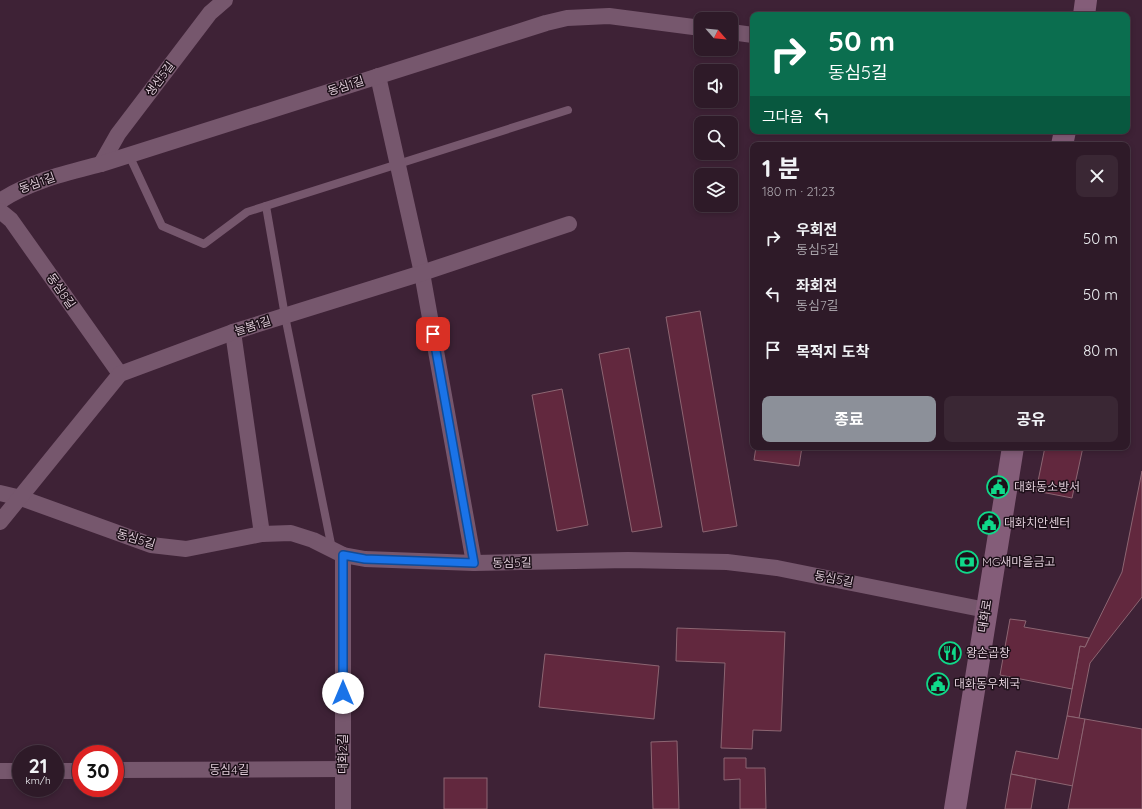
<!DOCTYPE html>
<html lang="ko">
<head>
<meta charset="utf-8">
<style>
  body { margin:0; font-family:Quicksand,"Noto Sans KR",sans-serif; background:#3a2734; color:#f1f3f6; height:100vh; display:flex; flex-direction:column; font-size:15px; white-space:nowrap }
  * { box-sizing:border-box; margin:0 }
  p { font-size:13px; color:#a7a1a8 }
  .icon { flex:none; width:22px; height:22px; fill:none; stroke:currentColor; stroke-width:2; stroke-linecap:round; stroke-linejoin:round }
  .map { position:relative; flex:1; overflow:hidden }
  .side { position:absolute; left:750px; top:142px; width:380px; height:308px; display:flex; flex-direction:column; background:#2e1a28; border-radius:8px; box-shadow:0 2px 6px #0003,0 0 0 1px #493845 }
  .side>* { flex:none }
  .banner { position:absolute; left:750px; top:12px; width:380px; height:122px; border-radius:8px; box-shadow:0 2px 6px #0003,0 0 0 1px #493845; background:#0b6e4f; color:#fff; overflow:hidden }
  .needle { width:26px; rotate:117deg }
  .controls { position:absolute; left:694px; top:12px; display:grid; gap:8px }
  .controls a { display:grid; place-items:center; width:44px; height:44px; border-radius:8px; background:#2e1a28; box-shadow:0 2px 6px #0003,0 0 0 1px #493845; font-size:20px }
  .speed { position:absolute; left:12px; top:745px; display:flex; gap:8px; font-size:20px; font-weight:700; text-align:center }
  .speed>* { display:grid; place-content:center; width:52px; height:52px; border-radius:50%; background:#2e1a28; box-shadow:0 2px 6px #0003,0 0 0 1px #493845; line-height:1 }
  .speed small { font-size:10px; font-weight:400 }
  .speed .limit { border:6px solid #d22; background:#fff; color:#111 }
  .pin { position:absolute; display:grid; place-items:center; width:34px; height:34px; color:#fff; margin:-17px; border-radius:8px; box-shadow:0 2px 6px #0006 }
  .me { position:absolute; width:44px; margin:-22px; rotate:0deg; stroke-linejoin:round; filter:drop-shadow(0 0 3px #0008) }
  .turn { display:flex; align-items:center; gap:14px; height:84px; padding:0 12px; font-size:18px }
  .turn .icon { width:52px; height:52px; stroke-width:2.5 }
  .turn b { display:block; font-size:28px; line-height:34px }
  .then { display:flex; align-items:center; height:38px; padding:0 12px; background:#0003; gap:8px; font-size:15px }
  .round { display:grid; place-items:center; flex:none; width:42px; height:42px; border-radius:8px; background:#3a2734 }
  .overview { display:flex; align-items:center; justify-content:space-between; height:68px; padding:0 12px }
  h1 { font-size:24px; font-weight:700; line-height:30px }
  .cta { display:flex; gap:8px; margin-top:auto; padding:8px 12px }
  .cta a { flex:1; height:46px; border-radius:8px; background:#8c9099; color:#fff; font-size:16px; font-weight:700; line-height:46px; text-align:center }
  .cta a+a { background:#3a2734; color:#f1f3f6 }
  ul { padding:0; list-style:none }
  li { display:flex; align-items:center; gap:12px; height:56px; padding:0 12px }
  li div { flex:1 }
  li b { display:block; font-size:15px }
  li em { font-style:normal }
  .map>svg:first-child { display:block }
  .building { fill:#62283e; stroke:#8c6572 }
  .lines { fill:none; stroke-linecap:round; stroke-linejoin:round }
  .service { stroke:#76576d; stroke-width:8 }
  .minor { stroke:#76576d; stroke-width:16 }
  .secondary { stroke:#845d79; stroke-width:22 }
  .route-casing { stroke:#114b97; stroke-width:10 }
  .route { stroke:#1a73e8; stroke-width:7 }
  .labels { text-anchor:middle; stroke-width:3; stroke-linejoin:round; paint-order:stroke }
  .street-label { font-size:12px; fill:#dfccd8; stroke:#1d1019 }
  .poi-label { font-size:12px; fill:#dfccd8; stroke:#1d1019; text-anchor:start }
</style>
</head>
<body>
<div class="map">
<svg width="1142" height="809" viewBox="0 0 1142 809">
  <rect width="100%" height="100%" fill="#3e2236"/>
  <g class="building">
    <polygon points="700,311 737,526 703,532 666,317"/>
    <polygon points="629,348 662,527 632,532 599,354"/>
    <polygon points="562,389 588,525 557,531 532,395"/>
    <polygon points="756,447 802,447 799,466 754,460"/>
    <polygon points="1045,447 1083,447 1072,498 1036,491"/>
    <polygon points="1142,471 1142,597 1090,663 1079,718 1067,716 1080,646 1085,647 1122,572"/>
    <polygon points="1010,619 1026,621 1024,627 1089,638 1085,647 1080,646 1072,689 1000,675"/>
    <polygon points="677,628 785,632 781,731 753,730 752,749 721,748 725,663 676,661"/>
    <polygon points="545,654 659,666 654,719 539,707"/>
    <polygon points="1067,716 1085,719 1073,786 1011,774 1016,751 1058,759"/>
    <polygon points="1085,719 1142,729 1142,809 1068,809"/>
    <polygon points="677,741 679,809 653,809 651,742"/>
    <polygon points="724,758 746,758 746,768 765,768 766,809 740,809 740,779 724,780"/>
    <polygon points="1011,774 1036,779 1031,809 1005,809"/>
    <rect x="444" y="778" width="43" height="31"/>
  </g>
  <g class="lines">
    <g class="service">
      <polyline points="129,155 162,226 204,244 247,212 568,110"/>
      <polyline points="266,206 285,316 332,549"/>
    </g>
    <g class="minor">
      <polyline points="731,32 753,35"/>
      <polyline points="378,76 422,273 474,563"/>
      <polyline points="101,164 118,134 210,13 225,0"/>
      <path d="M0,201C30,181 67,173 101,164L546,23L567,18L609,16L701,28"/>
      <polyline points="0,211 11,220 120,374"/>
      <polyline points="233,332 262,534"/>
      <polyline points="0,493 21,498 151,545 186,549 262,534 291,533 313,540 343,555 365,559 474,563 628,560 727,562 777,568 986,610"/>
      <polyline points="0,522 120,374 233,332 422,273 569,224"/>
      <polyline points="343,555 343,809"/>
      <polyline points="115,770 343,769"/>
      <polyline points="0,771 21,771"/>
      <polyline points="55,771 81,771"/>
    </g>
    <g class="secondary">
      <polyline points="1084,15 1086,0"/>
      <polyline points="1062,145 1065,131"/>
      <polyline points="955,809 1013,447"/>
    </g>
  </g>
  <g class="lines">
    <g class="route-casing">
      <polyline id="route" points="343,693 343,555 365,559 474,563 433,334"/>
    </g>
    <use href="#route" class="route"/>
  </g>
  <defs>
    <g id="civic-ring" transform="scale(1.15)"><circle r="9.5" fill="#1d1019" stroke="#10d98a" stroke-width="1.5"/><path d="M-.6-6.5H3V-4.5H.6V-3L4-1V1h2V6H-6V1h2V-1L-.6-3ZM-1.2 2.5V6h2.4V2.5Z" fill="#10d98a"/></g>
    <g id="bank-ring" transform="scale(1.15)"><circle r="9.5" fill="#1d1019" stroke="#10d98a" stroke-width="1.5"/><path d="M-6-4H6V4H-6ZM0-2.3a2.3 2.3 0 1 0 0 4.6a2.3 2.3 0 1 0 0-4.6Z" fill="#10d98a"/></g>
    <g id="restaurant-ring" transform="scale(1.15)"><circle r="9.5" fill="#1d1019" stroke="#10d98a" stroke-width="1.5"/><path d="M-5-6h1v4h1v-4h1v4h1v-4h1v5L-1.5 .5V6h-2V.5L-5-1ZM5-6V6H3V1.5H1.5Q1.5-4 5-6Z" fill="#10d98a"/></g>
  </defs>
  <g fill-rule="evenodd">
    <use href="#civic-ring" x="998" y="487"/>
    <use href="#civic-ring" x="989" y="523"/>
    <use href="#bank-ring" x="967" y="562"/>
    <use href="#restaurant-ring" x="950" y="653"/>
    <use href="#civic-ring" x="938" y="684"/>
  </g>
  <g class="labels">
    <g class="street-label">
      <text transform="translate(160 79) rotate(-53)" y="4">생산5길</text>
      <text transform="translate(346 86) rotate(-18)" y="4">동심1길</text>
      <text transform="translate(37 183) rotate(-20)" y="4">동심1길</text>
      <text transform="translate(61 291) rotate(55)" y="4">동심8길</text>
      <text transform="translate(253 326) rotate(-18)" y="4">늘봄1길</text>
      <text transform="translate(136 539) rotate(17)" y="4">동심5길</text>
      <text transform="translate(512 563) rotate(-1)" y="4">동심5길</text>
      <text transform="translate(834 579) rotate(11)" y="4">동심5길</text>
      <text transform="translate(985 616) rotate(-81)" y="4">대화로</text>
      <text transform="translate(343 754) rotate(-90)" y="4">대화2길</text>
      <text x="229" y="774">동심4길</text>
    </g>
    <g class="poi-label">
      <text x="1014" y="491">대화동소방서</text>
      <text x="1004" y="527">대화치안센터</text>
      <text x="982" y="566">MG새마을금고</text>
      <text x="966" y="657">왕손곱창</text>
      <text x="954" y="688">대화동우체국</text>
    </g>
  </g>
</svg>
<div class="controls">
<a><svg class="needle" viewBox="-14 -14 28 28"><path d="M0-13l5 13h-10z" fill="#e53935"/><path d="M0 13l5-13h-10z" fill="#a7a1a8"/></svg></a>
<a><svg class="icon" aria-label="sound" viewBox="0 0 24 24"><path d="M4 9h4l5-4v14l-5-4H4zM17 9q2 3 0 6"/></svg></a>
<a><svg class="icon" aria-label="search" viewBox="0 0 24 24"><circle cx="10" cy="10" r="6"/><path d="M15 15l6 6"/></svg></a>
<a><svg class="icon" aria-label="layers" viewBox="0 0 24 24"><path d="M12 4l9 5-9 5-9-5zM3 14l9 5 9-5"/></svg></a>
</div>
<div class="speed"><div>21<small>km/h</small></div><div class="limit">30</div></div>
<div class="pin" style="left:433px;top:334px;background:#d93025"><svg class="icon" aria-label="arrive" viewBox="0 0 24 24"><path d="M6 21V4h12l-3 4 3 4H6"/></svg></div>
<svg class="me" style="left:343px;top:693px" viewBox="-20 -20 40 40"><circle r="19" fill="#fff"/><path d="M0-13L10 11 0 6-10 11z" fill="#1a73e8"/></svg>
<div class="banner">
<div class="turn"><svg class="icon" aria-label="right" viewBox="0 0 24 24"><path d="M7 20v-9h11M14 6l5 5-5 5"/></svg><div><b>50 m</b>동심5길</div></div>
<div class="then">그다음<svg class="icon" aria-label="left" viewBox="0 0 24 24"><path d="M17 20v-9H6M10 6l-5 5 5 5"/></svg></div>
</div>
<section class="side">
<div class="overview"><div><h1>1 분</h1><p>180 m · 21:23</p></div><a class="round"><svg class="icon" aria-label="close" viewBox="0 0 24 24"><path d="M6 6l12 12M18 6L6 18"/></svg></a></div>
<ul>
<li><svg class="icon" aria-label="right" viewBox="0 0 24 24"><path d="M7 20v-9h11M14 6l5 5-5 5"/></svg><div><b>우회전</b><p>동심5길</p></div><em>50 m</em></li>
<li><svg class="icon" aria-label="left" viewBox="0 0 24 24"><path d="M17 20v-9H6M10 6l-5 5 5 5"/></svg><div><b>좌회전</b><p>동심7길</p></div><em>50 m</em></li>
<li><svg class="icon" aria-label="arrive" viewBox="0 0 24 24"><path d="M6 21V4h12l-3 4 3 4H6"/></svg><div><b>목적지 도착</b></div><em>80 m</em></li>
</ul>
<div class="cta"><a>종료</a><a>공유</a></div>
</section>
</div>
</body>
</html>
